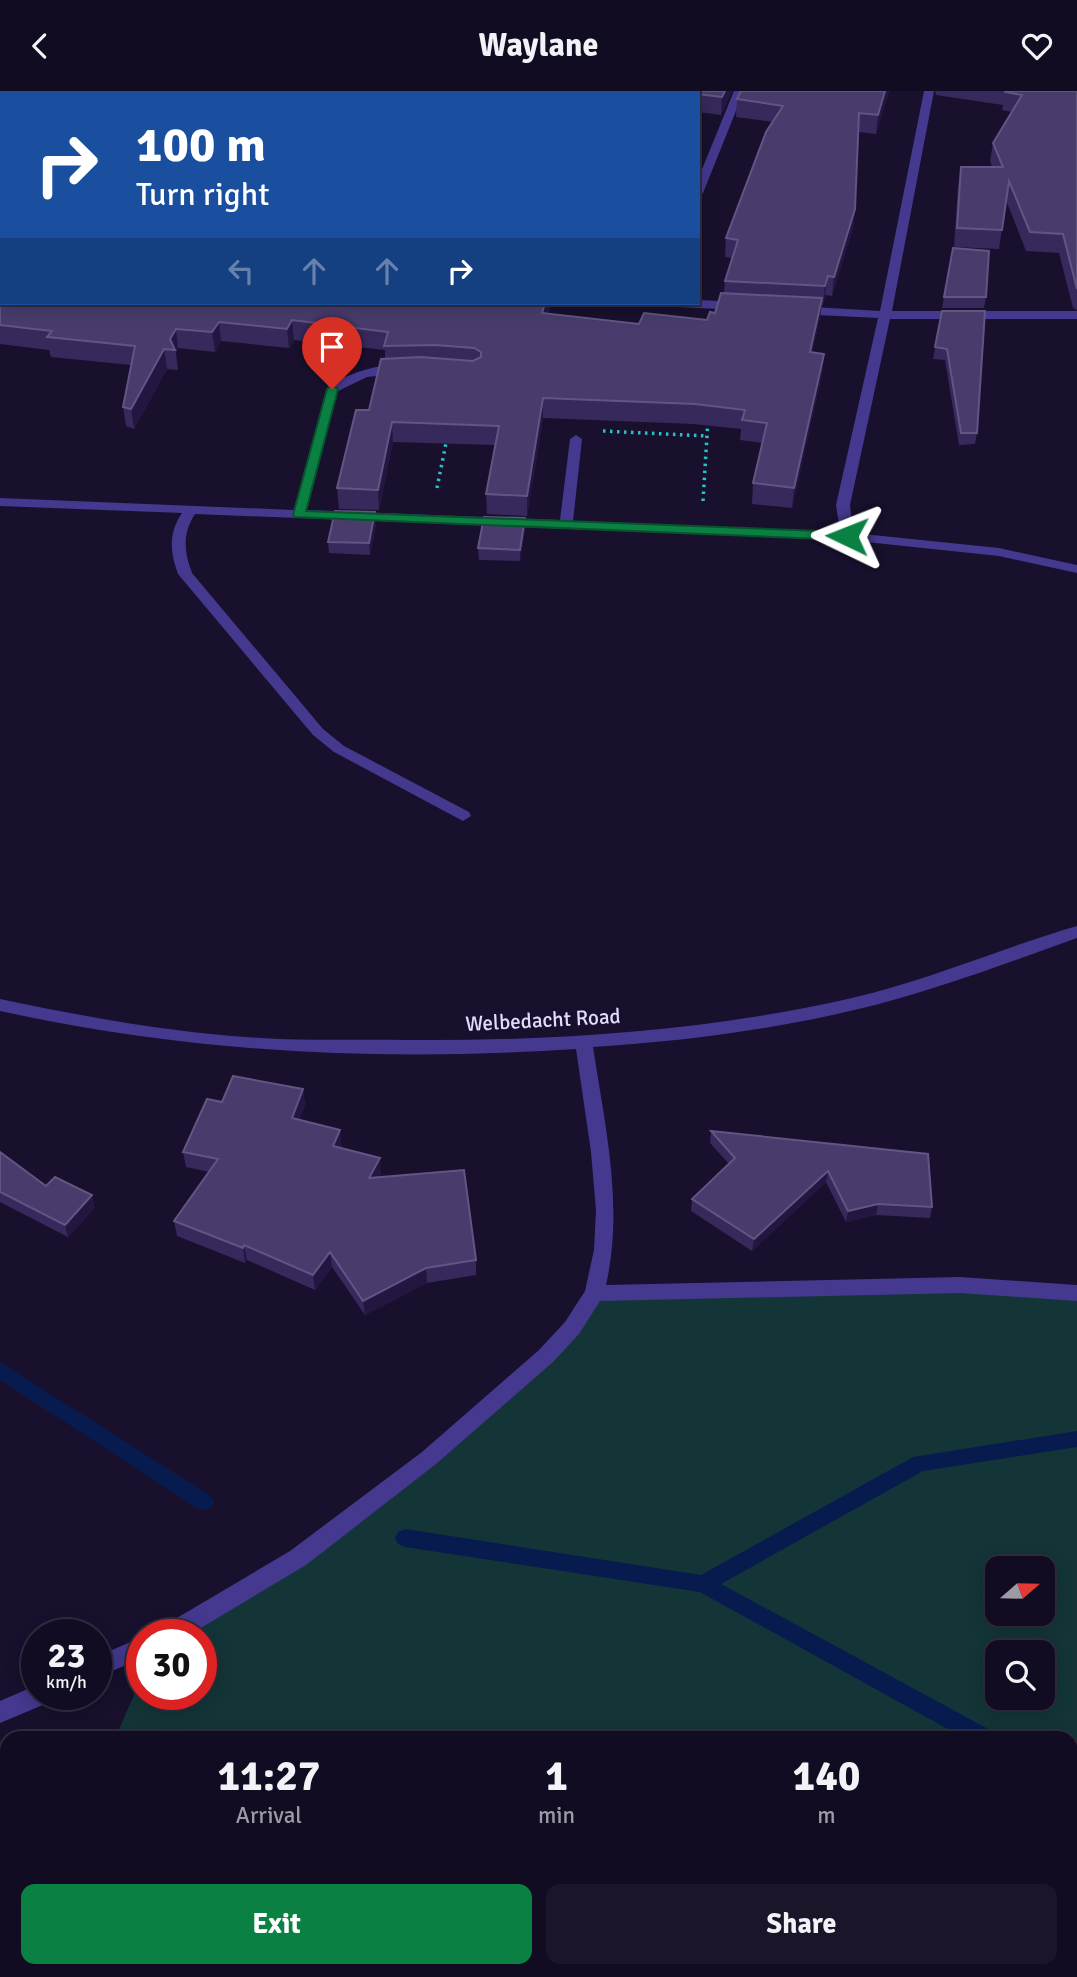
<!DOCTYPE html>
<html lang="en">
<head>
<meta charset="utf-8">
<style>
  body { margin:0; font-family:Signika,sans-serif; background:#1b152a; color:#f1f3f6; height:100vh; display:flex; flex-direction:column; font-size:26px; white-space:nowrap }
  * { box-sizing:border-box; margin:0 }
  p { font-size:23px; color:#9c9ba5 }
  .icon { flex:none; width:38px; height:38px; fill:none; stroke:currentColor; stroke-width:2; stroke-linecap:round; stroke-linejoin:round }
  .map { position:relative; flex:1; overflow:hidden }
  .side { position:absolute; left:0px; top:1640px; width:1078px; height:247px; display:flex; flex-direction:column; background:#120c22; border-radius:21px 21px 0 0; box-shadow:0 4px 18px #0003,0 0 0 2px #312c40 }
  .side>* { flex:none }
  .banner { position:absolute; left:0px; top:0px; width:700px; height:214px; box-shadow:0 4px 18px #0003,0 0 0 2px #312c40; background:#1a4fa0; color:#fff; overflow:hidden }
  .needle { width:46px; rotate:70deg }
  .controls { position:absolute; left:985px; top:1465px; display:grid; gap:14px }
  .controls a { display:grid; place-items:center; width:70px; height:70px; border-radius:14px; background:#120c22; box-shadow:0 4px 18px #0003,0 0 0 2px #312c40; font-size:35px }
  .speed { position:absolute; left:21px; top:1528px; display:flex; gap:14px; font-size:35px; font-weight:700; text-align:center }
  .speed>* { display:grid; place-content:center; width:91px; height:91px; border-radius:50%; background:#120c22; box-shadow:0 4px 18px #0003,0 0 0 2px #312c40; line-height:1 }
  .speed small { font-size:18px; font-weight:400 }
  .speed .limit { border:10px solid #d22; background:#fff; color:#111 }
  .pin { position:absolute; display:grid; place-items:center; width:60px; height:60px; color:#fff; margin:-72px -30px; border-radius:50% 50% 50% 0; rotate:-45deg; box-shadow:0 0 7px #0007 }
  .pin .icon { rotate:45deg }
  .me { position:absolute; width:77px; margin:-38px; rotate:272deg; stroke-linejoin:round; filter:drop-shadow(0 0 5px #0008) }
  .turn { display:flex; align-items:center; gap:24px; height:147px; padding:0 21px; font-size:32px }
  .turn .icon { width:91px; height:91px; stroke-width:2.5 }
  .turn b { display:block; font-size:49px; line-height:60px }
  .lanes { display:flex; align-items:center; height:66px; padding:0 21px; background:#0003; justify-content:center; gap:35px; direction:ltr }
  .lanes .off { opacity:.35 }
  .eta { display:flex; justify-content:space-evenly; align-items:center; height:119px; text-align:center }
  .eta b { font-size:42px; font-weight:700; line-height:49px }
  .button { display:flex; gap:14px; margin-top:auto; padding:14px 21px }
  .button a { flex:1; height:80px; border-radius:14px; background:#0b8043; color:#fff; font-size:28px; font-weight:700; line-height:80px; text-align:center }
  .button a+a { background:#1b152a; color:#f1f3f6 }
  header { display:flex; justify-content:space-between; align-items:center; height:91px; padding:0 21px; background:#120c22; font-size:32px; font-weight:700 }
  .map>svg:first-child { display:block }
  .green { fill:#133537; fill-rule:evenodd }
  .lines { fill:none; stroke-linecap:round; stroke-linejoin:round }
  .stream { fill:#081b4e; fill-rule:evenodd }
  .path { stroke:#2ac0c5; stroke-width:3.5; stroke-dasharray:2.5 4.5; stroke-linecap:butt }
  .minor { fill:#44398e; fill-rule:evenodd }
  .wall { fill:#37295b }
  .shaded-wall { fill:#231741 }
  .building { fill:#493c6d; stroke:#625584; stroke-width:2 }
  .route { fill:#0b8043; stroke:#07532c; stroke-width:2 }
  .labels { text-anchor:middle; stroke-width:5; stroke-linejoin:round; paint-order:stroke }
  .street-label { font-size:21px; fill:#e3dcff; stroke:#18102d }
</style>
</head>
<body>
<header><svg class="icon" aria-label="back" viewBox="0 0 24 24"><path d="M15 5l-7 7 7 7"/></svg>Waylane<svg class="icon" aria-label="heart" viewBox="0 0 24 24"><path d="M12 20l-8-8c-3-5 5-10 8-4 3-6 11-1 8 4z"/></svg></header>
<div class="map">
<svg width="1077" height="1886" viewBox="0 0 1077 1886">
  <rect width="100%" height="100%" fill="#18102d"/>
  <path class="green" d="M950,1200L1077,1209V1886H9L12,1880H1071V1647H115L142,1586V1603H201V1544L184,1543L424,1380L595,1206ZM998,1477H1043V1522H998ZM998,1561H1043V1606H998Z"/>
  <g class="lines">
    <g class="stream">
      <polygon points="0,1271 211,1405 214,1411 211,1417 204,1419 197,1417 0,1289"/>
      <polygon points="1077,1340 1077,1356 923,1380 721,1493 992,1640 995,1647 964,1647 700,1501 405,1456 398,1453 395,1447 398,1441 405,1438 701,1484 913,1366"/>
      <polygon points="1071,1684 1077,1686 1077,1707 1071,1705"/>
    </g>
    <g class="path">
      <polyline points="603,340 707,345"/>
      <polyline points="437,397 447,347"/>
      <polyline points="703,410 708,328"/>
    </g>
    <g class="minor">
      <polygon points="734,0 744,0 703,102 698,105 698,88"/>
      <path d="M924,0H934L892,220H1077V228H890L850,414L853,442L999,457L1077,474V482L999,465L847,449L195,423C182,443 184,461 192,482L323,638L344,655L469,721L471,725L463,730L334,661L313,644L178,483C170,461 168,443 182,422L0,415V407L294,419L328,295C344,285 390,266 407,279L405,282L367,286L338,300L307,419L560,429L570,348L576,344L582,348L573,430L840,441L836,414L878,227L797,223L791,219L797,215L880,220Z"/>
      <rect x="0" y="184" width="2" height="6"/>
      <polygon points="698,209 741,211 747,215 741,219 678,216 672,212 698,212"/>
      <path d="M1077,835V847C1011,871 946,895 879,913C786,937 689,950 593,956C605,1035 624,1115 606,1194L960,1186L1077,1194V1210L960,1202L600,1210L579,1243L553,1271L436,1373L306,1474L189,1544H157L160,1537L290,1460L422,1361L539,1259L565,1231L585,1200L594,1159L596,1119L591,1061L576,958C380,971 192,962 0,920V908C86,926 173,942 261,947C310,950 360,948 409,949C558,950 707,940 852,907C929,889 1001,857 1077,835Z"/>
      <polygon points="142,1546 142,1567 96,1587 96,1566"/>
      <polygon points="37,1594 37,1603 53,1603 50,1611 0,1632 0,1610"/>
    </g>
  </g>
  <g class="wall">
    <polygon points="229,0 732,0 721,24 698,21 698,2 231,2"/>
    <polygon points="889,0 876,43 859,41 855,118 853,137 832,205 825,204 823,214 822,214 820,226 812,262 824,263 822,283 792,417 752,413 753,392 763,352 740,349 741,338 693,333 543,327 527,425 487,423 486,403 495,354 393,351 379,419 339,418 337,397 369,319 385,268 385,259 294,249 289,257 221,250 215,261 178,257 176,262 178,279 167,278 134,338 126,335 123,316 131,274 51,266 49,259 0,253 0,190 2,212 552,212 548,223 639,233 707,229 715,222 724,202 725,190 732,167 725,166 726,147 773,31 736,26 737,8"/>
    <polygon points="935,0 1077,0 1077,219 1073,217 1059,162 1026,160 1006,109 999,158 954,156 958,95 961,76 992,76 990,70 993,52 1012,21 1002,19 1003,14 936,4"/>
    <polygon points="953,157 986,206 984,217 942,217"/>
    <polygon points="942,220 977,342 975,353 959,354 945,269 933,268"/>
    <polygon points="525,427 525,439 520,470 479,469 478,457"/>
    <polygon points="376,433 370,464 329,462 328,451"/>
    <polygon points="303,998 305,1014 299,1029 342,1055 341,1057 381,1082 379,1087 476,1169 476,1184 427,1192 365,1224 332,1176 315,1199 247,1169 245,1172 177,1145 174,1130 209,1081 186,1076 183,1061 222,1011"/>
    <polygon points="711,1040 932,1116 930,1127 876,1124 846,1131 826,1091 752,1160 691,1120 692,1108 729,1073 710,1052"/>
    <polygon points="0,1061 46,1095 95,1116 68,1146 0,1111"/>
  </g>
  <g class="shaded-wall">
    <polygon points="725,0 732,0 721,24 722,6"/>
    <polygon points="885,0 889,0 876,43 878,24"/>
    <polygon points="855,118 853,137 832,205 834,186"/>
    <polygon points="2,127 2,153 0,156 0,130"/>
    <polygon points="828,185 825,204 823,214 825,195"/>
    <polygon points="822,207 820,226 808,281 810,261"/>
    <polygon points="545,212 552,212 542,241 542,222"/>
    <polygon points="292,229 294,249 289,257 287,238"/>
    <polygon points="219,231 221,250 215,261 212,241"/>
    <polygon points="176,238 178,257 176,262 170,248"/>
    <polygon points="164,258 167,278 134,338 131,318"/>
    <polygon points="824,263 822,283 792,417 794,397"/>
    <polygon points="543,307 543,327 527,425 527,405"/>
    <polygon points="392,331 393,351 379,419 378,399"/>
    <polygon points="375,421 376,433 370,464 369,452"/>
    <polygon points="525,427 525,439 520,470 520,459"/>
    <polygon points="303,998 305,1014 294,1042 292,1027"/>
    <polygon points="340,1039 342,1055 335,1070 333,1055"/>
    <polygon points="380,1067 381,1082 371,1103 369,1087"/>
    <polygon points="828,1080 826,1091 752,1160 754,1148"/>
    <polygon points="92,1104 95,1116 68,1146 65,1134"/>
    <polygon points="878,1113 876,1124 846,1131 848,1120"/>
    <polygon points="244,1154 247,1169 245,1172 243,1157"/>
    <polygon points="330,1161 332,1176 315,1199 313,1184"/>
    <polygon points="426,1177 427,1192 365,1224 363,1210"/>
  </g>
  <g class="building">
    <polygon points="250,0 725,0 722,6 698,3 698,2 252,2"/>
    <polygon points="741,0 885,0 878,24 859,22 855,118 834,186 828,185 825,195 725,190 738,149 726,147 766,41 783,15 737,8"/>
    <polygon points="1005,0 1077,0 1077,198 1063,143 1030,141 1009,90 1002,139 957,137 961,76 1003,76 993,52 1022,4 1005,1"/>
    <polygon points="2,19 2,127 0,130 0,20"/>
    <polygon points="953,157 989,160 986,206 944,206"/>
    <polygon points="0,190 2,190 2,212 545,212 542,222 639,233 644,222 707,229 710,221 715,222 721,202 822,207 810,261 824,263 794,397 753,392 767,332 742,329 745,319 695,313 543,307 527,405 486,403 499,335 392,331 378,399 337,397 356,319 369,319 381,268 421,266 473,270 481,266 481,261 474,257 435,254 384,255 388,241 292,229 287,238 219,231 212,241 176,238 170,248 175,259 164,258 131,318 123,316 135,255 47,246 52,240 0,234"/>
    <polygon points="942,220 985,220 977,342 961,342 947,258 935,256"/>
    <polygon points="335,420 375,421 369,452 328,451"/>
    <polygon points="484,426 525,427 520,459 478,457"/>
    <polygon points="233,985 303,998 292,1027 340,1039 333,1055 380,1067 369,1087 464,1079 476,1169 426,1177 363,1210 330,1161 313,1184 244,1154 243,1157 174,1130 218,1068 183,1061 207,1008 222,1011"/>
    <polygon points="711,1040 928,1063 932,1116 878,1113 848,1120 828,1080 754,1148 692,1108 735,1067"/>
    <polygon points="0,1061 46,1095 55,1086 92,1104 65,1134 0,1101"/>
  </g>
  <polygon class="route" points="332,294 338,298 306,420 847,441 853,445 847,449 295,426 293,424 327,298"/>
  <g class="labels">
    <g class="street-label">
      <text transform="translate(543 929) rotate(-3)" y="7">Welbedacht Road</text>
    </g>
  </g>
</svg>
<div class="controls">
<a><svg class="needle" viewBox="-14 -14 28 28"><path d="M0-13l5 13h-10z" fill="#e53935"/><path d="M0 13l5-13h-10z" fill="#9c9ba5"/></svg></a>
<a><svg class="icon" aria-label="search" viewBox="0 0 24 24"><circle cx="10" cy="10" r="6"/><path d="M15 15l6 6"/></svg></a>
</div>
<div class="speed"><div>23<small>km/h</small></div><div class="limit">30</div></div>
<div class="pin" style="left:332px;top:298px;background:#d93025"><svg class="icon" aria-label="arrive" viewBox="0 0 24 24"><path d="M6 21V4h12l-3 4 3 4H6"/></svg></div>
<svg class="me" style="left:847px;top:445px" viewBox="-20 -20 40 40"><path d="M0-17L14 15 0 8-14 15z" fill="#0b8043" stroke="#fff" stroke-width="4"/></svg>
<div class="banner">
<div class="turn"><svg class="icon" aria-label="right" viewBox="0 0 24 24"><path d="M7 20v-9h11M14 6l5 5-5 5"/></svg><div><b>100 m</b>Turn right</div></div>
<div class="lanes"><svg class="icon off" aria-label="left" viewBox="0 0 24 24"><path d="M17 20v-9H6M10 6l-5 5 5 5"/></svg><svg class="icon off" aria-label="ahead" viewBox="0 0 24 24"><path d="M12 20V5M6 11l6-6 6 6"/></svg><svg class="icon off" aria-label="ahead" viewBox="0 0 24 24"><path d="M12 20V5M6 11l6-6 6 6"/></svg><svg class="icon" aria-label="right" viewBox="0 0 24 24"><path d="M7 20v-9h11M14 6l5 5-5 5"/></svg></div>
</div>
<section class="side">
<div class="eta">
<div><b>11:27</b><p>Arrival</p></div>
<div><b>1</b><p>min</p></div>
<div><b>140</b><p>m</p></div>
</div>
<div class="button"><a>Exit</a><a>Share</a></div>
</section>
</div>
</body>
</html>
